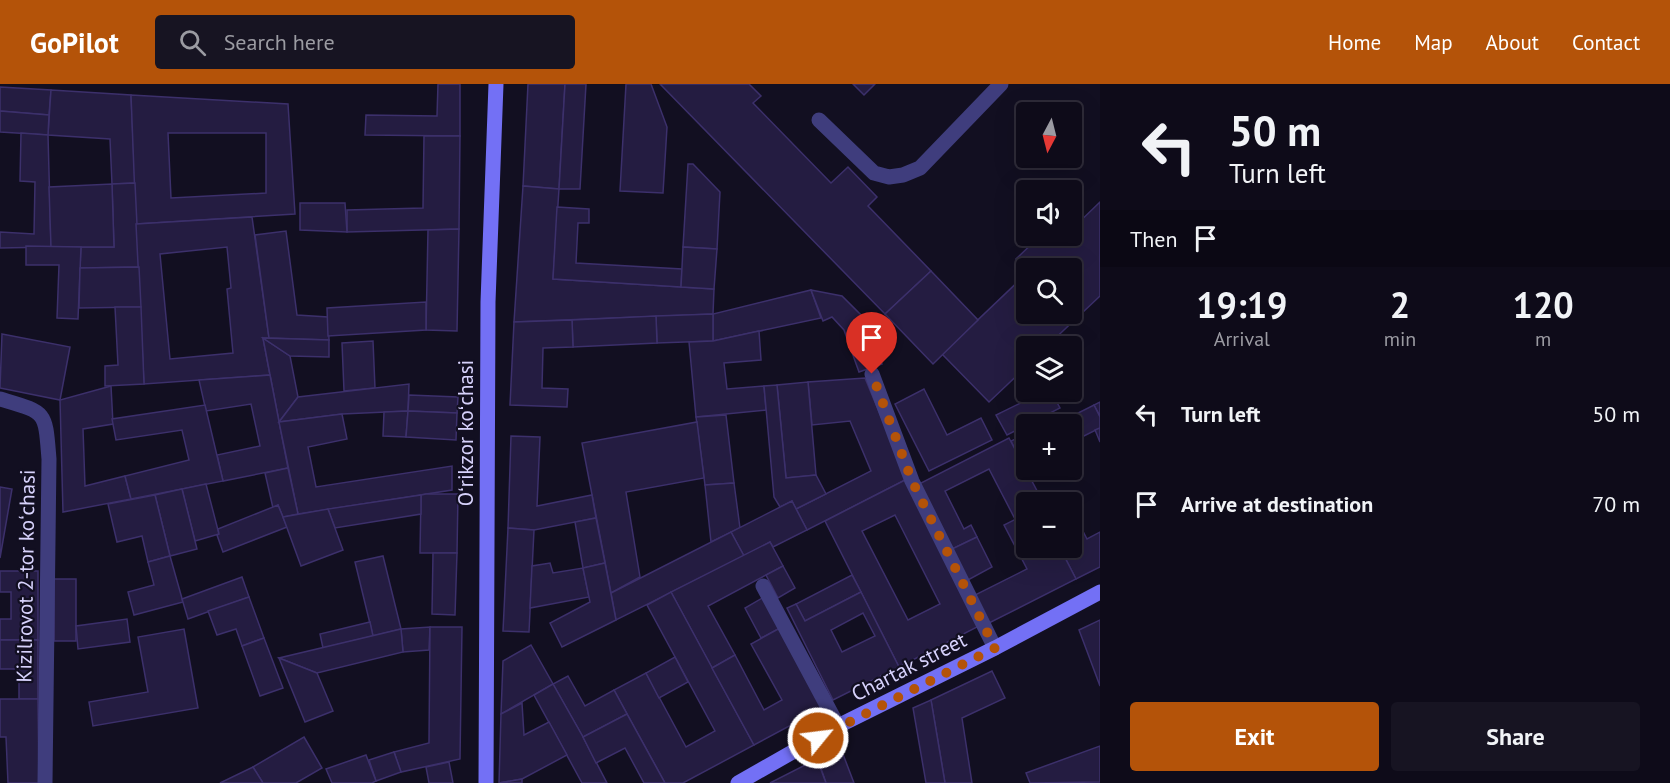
<!DOCTYPE html>
<html lang="en">
<head>
<meta charset="utf-8">
<style>
  body { margin:0; font-family:"PT Sans",sans-serif; background:#171422; color:#f1f3f6; height:100vh; display:flex; flex-direction:column; font-size:22px; white-space:nowrap }
  * { box-sizing:border-box; margin:0 }
  p { font-size:20px; color:#9b9ba2 }
  .icon { flex:none; width:33px; height:33px; fill:none; stroke:currentColor; stroke-width:2; stroke-linecap:round; stroke-linejoin:round }
  .map { position:relative; flex:1; overflow:hidden }
  .drawer { display:flex; flex-direction:column; background:#0e0b19; width:570px }
  .drawer>* { flex:none }
  .top-card { background:#0e0b19; color:#f1f3f6; overflow:hidden }
  .needle { width:39px; rotate:187deg }
  .tools { position:absolute; left:1016px; top:18px; display:grid; gap:12px }
  .tools a { display:grid; place-items:center; width:66px; height:66px; border-radius:6px; background:#0e0b19; box-shadow:0 6px 24px #0002,0 0 0 2px #2e2b38; font-size:30px }
  .pin { position:absolute; display:grid; place-items:center; width:51px; height:51px; color:#fff; margin:-62px -26px; border-radius:50% 50% 50% 0; rotate:-45deg; box-shadow:0 0 6px #0007 }
  .pin .icon { rotate:45deg }
  .me { position:absolute; width:66px; margin:-33px; rotate:61deg; stroke-linejoin:round; filter:drop-shadow(0 0 4px #0008) }
  .turn { display:flex; align-items:center; gap:21px; height:126px; padding:0 30px; font-size:27px }
  .turn .icon { width:78px; height:78px; stroke-width:2.5 }
  .turn b { display:block; font-size:42px; line-height:51px }
  .then { display:flex; align-items:center; height:57px; padding:0 30px; background:#0003; gap:12px; font-size:22px }
  .eta { display:flex; justify-content:space-evenly; align-items:center; height:102px; text-align:center }
  .eta b { font-size:36px; font-weight:700; line-height:42px }
  .action { display:flex; gap:12px; margin-top:auto; padding:12px 30px }
  .action a { flex:1; height:69px; border-radius:6px; background:#b45309; color:#fff; font-size:24px; font-weight:700; line-height:69px; text-align:center }
  .action a+a { background:#171422; color:#f1f3f6 }
  ul { padding:0; list-style:none }
  li { display:flex; align-items:center; gap:18px; height:90px; padding:0 30px }
  li div { flex:1 }
  li b { display:block; font-size:22px }
  li em { font-style:normal }
  header { display:flex; align-items:center; gap:36px; box-sizing:border-box; height:84px; padding:0 30px; background:#b45309; color:#fff }
  header strong { font-size:28px }
  nav { display:flex; gap:33px; margin-inline-start:auto; font-size:21px }
  .search { width:420px; height:54px; background:#171422; display:flex; align-items:center; gap:15px; box-sizing:border-box; padding:0 21px; border-radius:6px; color:#9b9ba2; font-size:22px }
  main { display:flex; flex:1; min-height:0 }
  .map>svg:first-child { display:block }
  .building { fill:#241c41; stroke:#3c306b; stroke-width:1.5; fill-rule:evenodd }
  .lines { fill:none; stroke-linecap:round; stroke-linejoin:round }
  .lane { stroke:#3f3d7d; stroke-width:15 }
  .street { stroke:#3f3d7d; stroke-width:15 }
  .secondary { stroke:#7370f5; stroke-width:15 }
  .route { stroke:#b45309; stroke-width:10; stroke-dasharray:0 18 }
  .labels { text-anchor:middle; stroke-width:4.5; stroke-linejoin:round; paint-order:stroke }
  .street-label { font-size:21px; fill:#d7d2fc; stroke:#120f21 }
</style>
</head>
<body>
<header>
<strong>GoPilot</strong>
<div class="search"><svg class="icon" aria-label="search" viewBox="0 0 24 24"><circle cx="10" cy="10" r="6"/><path d="M15 15l6 6"/></svg>Search here</div>
<nav><a>Home</a><a>Map</a><a>About</a><a>Contact</a></nav>
</header>
<main>
<div class="map">
<svg width="1100" height="699" viewBox="0 0 1100 699">
  <rect width="100%" height="100%" fill="#120f21"/>
  <g class="building">
    <polygon points="438,0 460,0 460,52 365,51 366,31 437,32"/>
    <polygon points="528,0 565,0 559,105 523,102"/>
    <polygon points="565,0 586,0 580,105 559,105"/>
    <polygon points="626,0 651,0 667,43 663,109 620,107"/>
    <polygon points="660,0 749,0 761,12 753,19 831,99 848,83 877,113 868,122 931,187 885,230"/>
    <polygon points="853,0 875,0 864,11"/>
    <polygon points="0,3 51,6 49,31 0,27"/>
    <polygon points="51,6 131,11 135,99 112,100 110,55 48,51"/>
    <path d="M131,11L288,20L295,130L136,140ZM168,49H266V109L171,114Z"/>
    <polygon points="0,27 49,31 48,51 0,48"/>
    <polygon points="21,49 48,51 51,163 0,164 0,148 34,150 35,98 20,97"/>
    <polygon points="424,52 460,52 459,145 347,148 347,126 423,124"/>
    <polygon points="688,80 693,80 720,108 717,165 683,163"/>
    <polygon points="135,99 139,183 80,184 81,163 114,163 112,100"/>
    <polygon points="112,100 114,163 51,163 49,103"/>
    <polygon points="523,102 559,105 553,195 714,205 713,230 514,238"/>
    <polygon points="1100,118 1100,212 1047,262 1026,262 1026,283 989,318 942,270 1026,190 1026,230 1071,230 1071,184 1026,185 1016,175 1040,152 1071,152 1071,146"/>
    <polygon points="300,119 345,119 347,148 300,146"/>
    <polygon points="557,123 589,125 589,139 578,139 576,179 682,185 681,203 553,195"/>
    <path d="M252,133L269,254H263L270,291L144,300L136,140ZM227,163L231,204L227,205L233,269L170,275L160,170Z"/>
    <polygon points="459,145 457,247 426,246 428,146"/>
    <polygon points="286,147 297,231 328,233 329,256 269,254 255,151"/>
    <polygon points="26,162 81,163 78,235 57,234 59,181 26,181"/>
    <polygon points="683,163 717,165 714,205 681,203"/>
    <polygon points="139,183 141,223 79,224 80,184"/>
    <polygon points="931,187 978,236 933,280 885,230"/>
    <polygon points="811,206 821,234 713,257 713,230"/>
    <polygon points="811,206 842,212 868,238 882,280 859,288 844,246 832,233 823,237"/>
    <polygon points="426,218 426,246 328,252 327,224"/>
    <polygon points="115,223 141,223 144,300 105,302 105,282 118,281"/>
    <polygon points="713,230 713,257 657,259 656,232"/>
    <polygon points="656,232 657,259 573,263 572,236"/>
    <polygon points="572,236 573,263 543,264 542,304 568,305 567,323 510,321 514,238"/>
    <polygon points="759,247 761,276 724,279 727,305 764,302 766,326 696,333 689,258 713,257"/>
    <polygon points="2,250 70,263 60,316 0,304"/>
    <polygon points="263,254 290,272 298,313 279,338"/>
    <polygon points="263,254 329,256 329,273 290,272"/>
    <polygon points="373,257 375,304 344,307 342,259"/>
    <polygon points="270,291 288,384 223,397 217,371 260,362 251,320 206,327 199,296"/>
    <polygon points="865,294 907,395 807,446 796,425 871,387 850,337 812,341 808,298"/>
    <polygon points="808,298 816,391 786,394 777,301"/>
    <polygon points="409,300 408,327 342,330 279,338 298,313"/>
    <polygon points="777,301 786,394 816,391 826,410 796,425 792,417 780,423 774,413 764,302"/>
    <polygon points="111,302 113,340 83,345 85,402 125,392 131,415 63,428 60,316"/>
    <polygon points="924,305 947,351 981,334 992,356 929,387 895,320"/>
    <polygon points="1043,308 1051,308 1060,324 1007,351 996,331"/>
    <polygon points="409,311 458,313 457,329 408,327"/>
    <polygon points="1100,318 1100,332 1094,321"/>
    <polygon points="205,321 223,397 131,415 125,392 189,376 182,346 116,356 112,335"/>
    <polygon points="1094,321 1100,333 1100,344 1082,353 1072,332"/>
    <polygon points="408,327 406,353 383,352 384,328"/>
    <polygon points="408,327 457,329 456,356 406,353"/>
    <polygon points="342,330 347,355 308,363 316,403 452,382 452,406 298,430 279,338"/>
    <polygon points="726,331 734,399 705,401 696,333"/>
    <polygon points="1058,333 1062,340 1044,340"/>
    <polygon points="697,338 704,394 626,408 640,493 611,509 582,359"/>
    <polygon points="1100,344 1100,358 1095,346"/>
    <polygon points="1026,350 1026,377 1022,379 1011,357"/>
    <polygon points="511,352 540,353 537,422 592,411 596,434 534,446 508,444"/>
    <polygon points="1009,354 1043,418 1026,418 1026,430 1015,435 989,385 945,407 964,445 971,441 977,453 952,465 919,400"/>
    <polygon points="288,384 298,430 283,433 278,421 273,424 265,389"/>
    <path d="M907,395L981,541L899,583L825,437ZM895,431L940,520L908,536L862,447Z"/>
    <polygon points="734,399 740,444 711,458 705,401"/>
    <polygon points="206,400 219,450 195,457 182,405"/>
    <polygon points="0,403 12,405 0,474"/>
    <polygon points="182,405 197,465 170,472 155,411"/>
    <polygon points="426,410 458,410 457,469 420,469 421,411"/>
    <polygon points="1064,410 1068,418 1048,418"/>
    <polygon points="155,411 170,472 148,478 142,452 117,458 108,420"/>
    <polygon points="421,411 421,430 335,444 328,425"/>
    <polygon points="792,417 807,446 773,463 770,458 744,472 731,448"/>
    <polygon points="278,421 287,443 223,468 217,451 219,450 218,445"/>
    <polygon points="1071,424 1087,455 1100,448 1100,483 1076,495 1060,464 1071,464"/>
    <polygon points="328,425 343,466 301,482 283,433"/>
    <polygon points="1026,430 1026,464 1060,464 1076,495 989,539 975,511 1027,485 1004,441"/>
    <polygon points="596,434 605,479 583,484 575,438"/>
    <polygon points="508,444 534,446 529,548 503,547"/>
    <polygon points="731,448 744,472 616,536 611,509"/>
    <polygon points="977,453 992,483 968,496 952,465"/>
    <polygon points="770,458 783,482 708,522 735,571 712,584 671,508"/>
    <polygon points="433,469 457,469 455,531 432,530"/>
    <polygon points="170,472 183,518 134,531 128,508 154,501 148,478"/>
    <polygon points="383,472 401,545 373,552 355,478"/>
    <polygon points="550,479 553,489 583,484 589,513 530,524 532,482"/>
    <polygon points="605,479 616,536 562,563 550,539 590,518 583,484"/>
    <polygon points="783,482 795,504 778,514 766,491"/>
    <polygon points="0,487 38,487 38,556 0,556 0,535 11,535 11,508 0,508"/>
    <polygon points="852,491 861,508 805,537 796,520"/>
    <polygon points="242,493 249,513 188,535 182,515"/>
    <rect x="54" y="495" width="22" height="62"/>
    <polygon points="671,508 754,661 683,699 665,699 614,606 646,589 686,663 715,647 647,521"/>
    <path d="M861,508L899,583L833,616L787,524L796,520L805,537ZM863,529L875,552L842,568L831,546Z"/>
    <polygon points="249,513 264,554 242,562 236,545 217,551 208,527"/>
    <polygon points="764,513 780,544 761,554 745,524"/>
    <polygon points="127,535 130,558 78,565 76,542"/>
    <polygon points="1100,536 1100,602 1079,546"/>
    <polygon points="370,538 373,552 323,564 320,550"/>
    <polygon points="430,543 429,566 403,568 401,545"/>
    <polygon points="430,543 462,543 460,675 401,688 394,668 429,659"/>
    <polygon points="780,544 823,624 754,661 712,584 735,571 764,626 782,616 751,560"/>
    <polygon points="184,545 198,624 93,642 89,618 148,608 138,553"/>
    <polygon points="401,545 403,568 317,589 279,574"/>
    <polygon points="264,554 283,604 260,612 242,562"/>
    <polygon points="0,556 38,556 38,615 19,615 19,585 0,585"/>
    <polygon points="531,561 553,600 501,630 503,577"/>
    <polygon points="675,573 688,598 659,614 646,589"/>
    <polygon points="279,574 317,589 333,627 305,638"/>
    <polygon points="992,587 1005,614 962,634 972,699 945,699 931,616"/>
    <polygon points="568,592 585,622 614,606 627,630 583,653 553,600"/>
    <polygon points="553,600 583,653 607,699 582,699 534,611"/>
    <polygon points="0,615 38,615 39,699 8,699 6,653 0,653"/>
    <polygon points="931,616 945,699 926,699 913,624"/>
    <polygon points="522,619 524,651 549,638 567,671 522,695 499,699 501,630"/>
    <polygon points="627,630 665,699 644,699 625,664 596,679 583,653"/>
    <polygon points="304,653 322,684 296,699 263,699 253,683"/>
    <polygon points="1100,662 1100,698 1030,699 1026,689"/>
    <polygon points="841,665 854,699 826,699 816,670"/>
    <polygon points="394,668 401,688 376,697 369,676"/>
    <polygon points="366,671 376,697 372,699 332,699 326,685"/>
    <polygon points="817,675 826,699 770,699"/>
    <polygon points="449,678 453,699 429,699 426,683"/>
    <polygon points="253,683 263,699 220,699"/>
    <polygon points="522,695 522,699 499,699"/>
  </g>
  <g class="lines">
    <g class="lane">
      <polyline points="819,36 874,89 889,93 903,91 920,84 1001,0"/>
      <polyline points="872,290 912,397 995,564"/>
      <polyline points="763,502 838,642"/>
    </g>
    <path class="street" d="M0,315C47,329 45,326 49,375L45,699"/>
    <g class="secondary">
      <polyline points="486,699 488,218 496,0"/>
      <polyline points="738,699 838,642 995,564 1100,508"/>
    </g>
  </g>
  <g class="lines">
    <polyline class="route" points="818,654 995,564 912,397 872,290"/>
  </g>
  <g class="labels">
    <g class="street-label">
      <text transform="translate(466 349) rotate(-90)" y="7">Oʻrikzor koʻchasi</text>
      <text transform="translate(26 492) rotate(-89)" y="7">Kizilrovot 2-tor koʻchasi</text>
      <text transform="translate(909 583) rotate(-27)" y="7">Chartak street</text>
    </g>
  </g>
</svg>
<div class="tools">
<a><svg class="needle" viewBox="-14 -14 28 28"><path d="M0-13l5 13h-10z" fill="#e53935"/><path d="M0 13l5-13h-10z" fill="#9b9ba2"/></svg></a>
<a><svg class="icon" aria-label="sound" viewBox="0 0 24 24"><path d="M4 9h4l5-4v14l-5-4H4zM17 9q2 3 0 6"/></svg></a>
<a><svg class="icon" aria-label="search" viewBox="0 0 24 24"><circle cx="10" cy="10" r="6"/><path d="M15 15l6 6"/></svg></a>
<a><svg class="icon" aria-label="layers" viewBox="0 0 24 24"><path d="M12 4l9 5-9 5-9-5zM3 14l9 5 9-5"/></svg></a>
<a>+</a>
<a>−</a>
</div>
<div class="pin" style="left:872px;top:290px;background:#d93025"><svg class="icon" aria-label="arrive" viewBox="0 0 24 24"><path d="M6 21V4h12l-3 4 3 4H6"/></svg></div>
<svg class="me" style="left:818px;top:654px" viewBox="-20 -20 40 40"><circle r="17" fill="#b45309" stroke="#fff" stroke-width="3"/><path d="M0-11L8 9 0 5-8 9z" fill="#fff"/></svg>
</div>
<section class="drawer">
<div class="top-card">
<div class="turn"><svg class="icon" aria-label="left" viewBox="0 0 24 24"><path d="M17 20v-9H6M10 6l-5 5 5 5"/></svg><div><b>50 m</b>Turn left</div></div>
<div class="then">Then<svg class="icon" aria-label="arrive" viewBox="0 0 24 24"><path d="M6 21V4h12l-3 4 3 4H6"/></svg></div>
</div>
<div class="eta">
<div><b>19:19</b><p>Arrival</p></div>
<div><b>2</b><p>min</p></div>
<div><b>120</b><p>m</p></div>
</div>
<ul>
<li><svg class="icon" aria-label="left" viewBox="0 0 24 24"><path d="M17 20v-9H6M10 6l-5 5 5 5"/></svg><div><b>Turn left</b></div><em>50 m</em></li>
<li><svg class="icon" aria-label="arrive" viewBox="0 0 24 24"><path d="M6 21V4h12l-3 4 3 4H6"/></svg><div><b>Arrive at destination</b></div><em>70 m</em></li>
</ul>
<div class="action"><a>Exit</a><a>Share</a></div>
</section>
</main>
</body>
</html>
